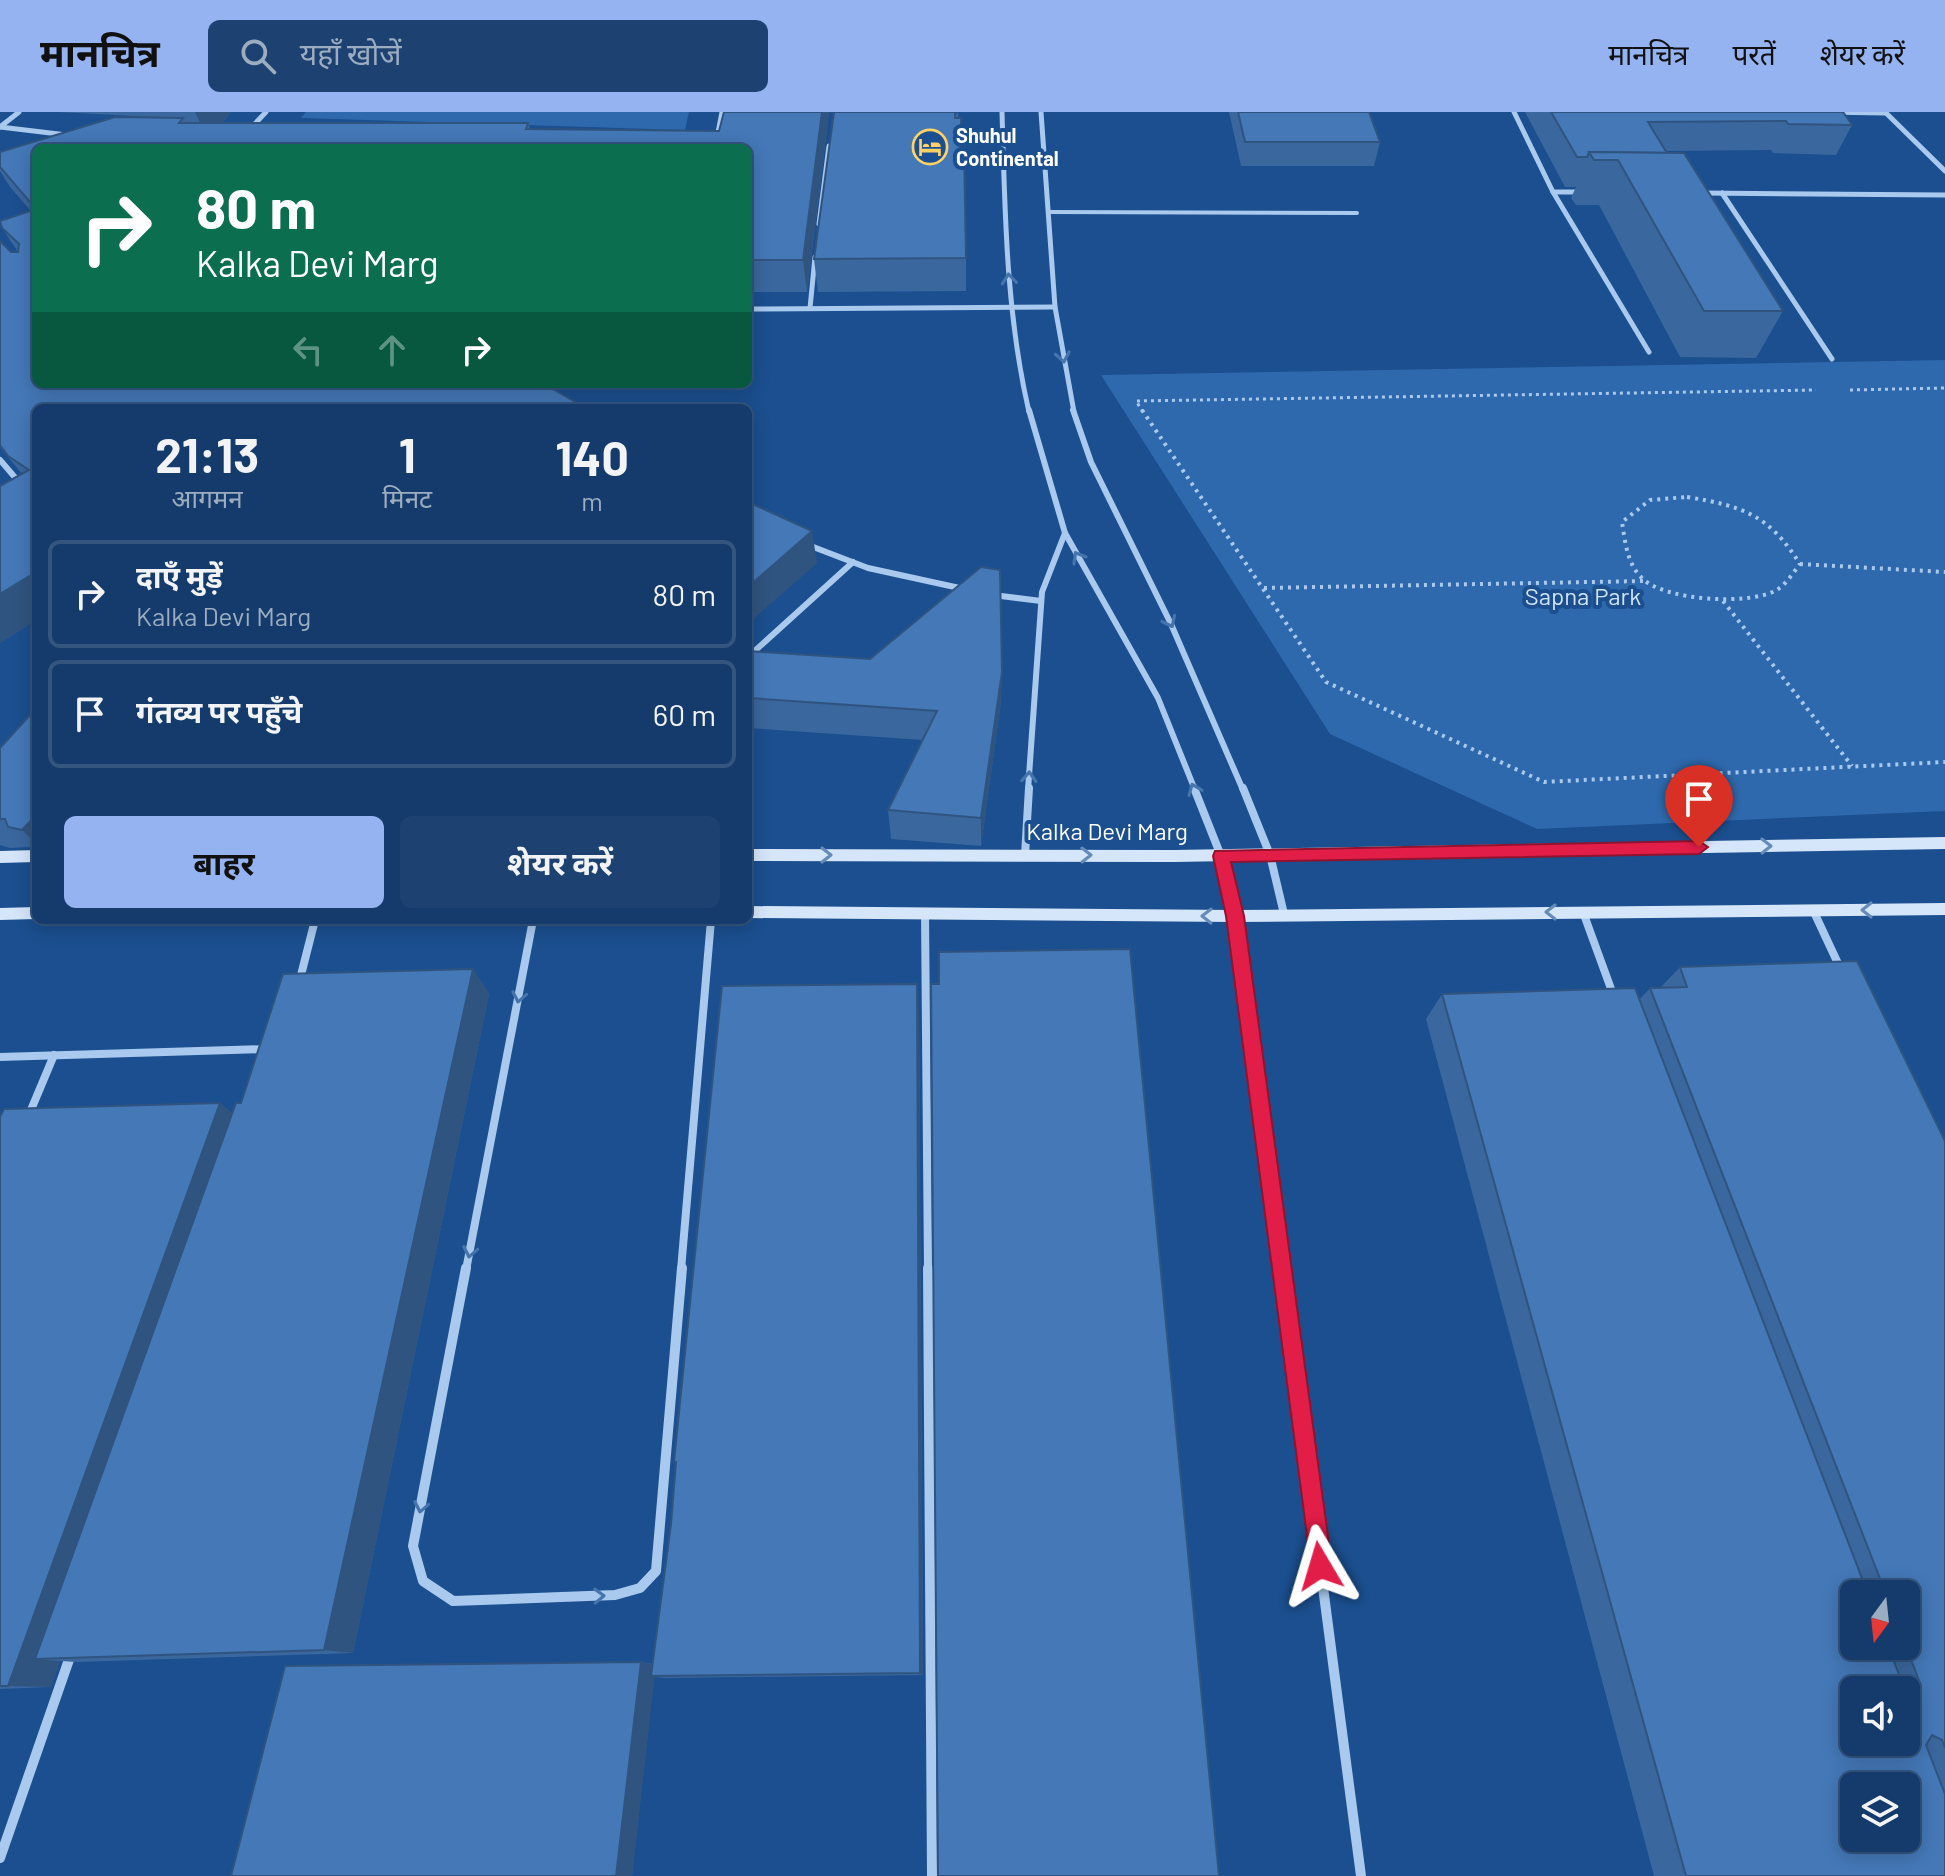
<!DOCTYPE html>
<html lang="hi">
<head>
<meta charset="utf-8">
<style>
  body { margin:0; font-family:Barlow,"Noto Sans Devanagari",sans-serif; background:#1d4271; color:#f1f3f6; height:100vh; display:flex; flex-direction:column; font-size:30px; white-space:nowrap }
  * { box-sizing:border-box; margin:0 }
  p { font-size:26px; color:#9dadc1 }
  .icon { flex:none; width:44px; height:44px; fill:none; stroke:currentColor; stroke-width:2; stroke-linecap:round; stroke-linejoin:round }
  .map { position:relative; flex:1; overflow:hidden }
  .panel { position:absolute; left:32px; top:292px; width:720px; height:520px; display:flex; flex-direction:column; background:#143b6b; border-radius:12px; box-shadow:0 4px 20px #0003,0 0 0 2px #33557e }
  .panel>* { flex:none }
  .hud { position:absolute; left:32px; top:32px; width:720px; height:244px; border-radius:12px; box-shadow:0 4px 20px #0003,0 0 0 2px #33557e; background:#0b6e4f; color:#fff; overflow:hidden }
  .needle { width:52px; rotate:195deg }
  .tools { position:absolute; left:1840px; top:1468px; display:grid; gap:16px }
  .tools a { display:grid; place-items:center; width:80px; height:80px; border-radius:12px; background:#143b6b; box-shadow:0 4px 20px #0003,0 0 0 2px #33557e; font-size:40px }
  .pin { position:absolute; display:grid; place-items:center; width:68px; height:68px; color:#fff; margin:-82px -34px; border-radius:50% 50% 50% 0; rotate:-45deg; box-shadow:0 0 8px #0007 }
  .pin .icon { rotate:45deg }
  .me { position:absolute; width:88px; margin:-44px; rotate:353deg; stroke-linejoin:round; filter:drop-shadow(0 0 6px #0008) }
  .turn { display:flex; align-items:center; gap:28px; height:168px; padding:0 32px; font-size:36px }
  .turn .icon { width:104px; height:104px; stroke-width:2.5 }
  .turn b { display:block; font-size:56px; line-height:68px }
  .lanes { display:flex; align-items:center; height:76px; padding:0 32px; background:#0003; justify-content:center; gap:40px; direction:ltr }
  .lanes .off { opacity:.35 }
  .eta { display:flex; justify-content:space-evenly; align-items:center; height:136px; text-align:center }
  .eta b { font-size:48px; font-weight:700; line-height:56px }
  .cta { display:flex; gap:16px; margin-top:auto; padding:16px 32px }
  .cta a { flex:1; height:92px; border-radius:12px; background:#95b2f1; color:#111; font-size:32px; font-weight:700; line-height:92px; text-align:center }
  .cta a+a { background:#1d4271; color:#f1f3f6 }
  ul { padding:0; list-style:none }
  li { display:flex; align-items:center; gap:24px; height:108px; margin:0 16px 12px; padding:0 16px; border:4px solid #33557e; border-radius:12px }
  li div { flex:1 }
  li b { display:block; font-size:30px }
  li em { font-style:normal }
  header { display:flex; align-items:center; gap:48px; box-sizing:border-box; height:112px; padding:0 40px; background:#95b2f1; color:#111 }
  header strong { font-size:38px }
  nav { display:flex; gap:44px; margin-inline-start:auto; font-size:28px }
  .search { width:560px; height:72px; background:#1d4271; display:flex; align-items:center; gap:20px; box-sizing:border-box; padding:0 28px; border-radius:12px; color:#9dadc1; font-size:30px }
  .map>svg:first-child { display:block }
  .green { fill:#2e69ad }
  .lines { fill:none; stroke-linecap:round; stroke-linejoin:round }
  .path-far1 { stroke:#a9c9ee; stroke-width:3; stroke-dasharray:3 4; stroke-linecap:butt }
  .path { stroke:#a9c9ee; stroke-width:4; stroke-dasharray:3 5; stroke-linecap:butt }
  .lane { stroke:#a9c9ee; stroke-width:4 }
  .street-far3 { stroke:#a9c9ee; stroke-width:5 }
  .street-far2 { stroke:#a9c9ee; stroke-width:6 }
  .street-far1 { stroke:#a9c9ee; stroke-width:8 }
  .street { stroke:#a9c9ee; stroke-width:10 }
  .secondary { fill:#d6e6fa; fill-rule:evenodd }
  .wall { fill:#3a679d; fill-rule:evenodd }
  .shaded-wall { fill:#305480 }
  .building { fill:#4478b7; stroke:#305480; stroke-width:2; fill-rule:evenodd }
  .oneway { stroke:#4674ac }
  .oneway2 { stroke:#668bba }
  .route { fill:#e11d48; stroke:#92132f; stroke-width:2 }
  .labels { text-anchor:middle; stroke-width:8; stroke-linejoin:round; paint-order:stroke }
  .far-poi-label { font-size:20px; font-weight:bold; fill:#fff; stroke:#1b4f8f; text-anchor:start }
  .park-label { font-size:24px; fill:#cfe3fa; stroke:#1b4f8f }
  .street-label { font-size:24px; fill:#fff; stroke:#1b4f8f }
</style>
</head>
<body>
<header>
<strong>मानचित्र</strong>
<div class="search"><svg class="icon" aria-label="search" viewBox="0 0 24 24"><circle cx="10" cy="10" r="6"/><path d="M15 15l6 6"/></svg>यहाँ खोजें</div>
<nav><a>मानचित्र</a><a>परतें</a><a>शेयर करें</a></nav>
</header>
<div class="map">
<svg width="1945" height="1764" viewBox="0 0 1945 1764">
  <rect width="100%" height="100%" fill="#1b4f8f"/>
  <g class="green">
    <polygon points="306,0 689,0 685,18 301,6"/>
    <polygon points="1945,248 1945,699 1537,717 1330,622 1101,263"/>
  </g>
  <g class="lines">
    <g class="path-far1">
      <polyline points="1850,278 1945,276"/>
      <polyline points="1143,300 1136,289 1816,278"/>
    </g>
    <g class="path">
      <polyline points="1142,298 1326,570 1544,670 1945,650"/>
      <path d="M1687,385C1743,394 1769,403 1800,452C1793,461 1785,474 1775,479C1747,493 1667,489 1643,467C1627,453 1625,429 1622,410L1650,388Z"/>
      <polyline points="1800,452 1945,460"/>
      <polyline points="1264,476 1645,469"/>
      <polyline points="1723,489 1852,654"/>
    </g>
    <polyline class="lane" points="1048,100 1357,101"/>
    <g class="street-far3">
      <path d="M1002,0C1005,101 1006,201 1029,300"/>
      <polyline points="1041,0 1055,195 1074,300"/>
      <polyline points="1514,0 1553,80"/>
      <polyline points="1821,0 1886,1"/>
      <polyline points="1885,0 1945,59"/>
      <polyline points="0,15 67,23"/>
      <polyline points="0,15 19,0"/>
      <polyline points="250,17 266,0"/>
      <polyline points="715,36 722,0"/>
      <polyline points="1584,80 1553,80 1649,240"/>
      <polyline points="1702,81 1945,83"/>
      <polyline points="1722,81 1832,247"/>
      <polyline points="819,112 829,34"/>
      <polyline points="810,196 815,145"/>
      <polyline points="748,197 1055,195"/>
    </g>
    <g class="street-far2">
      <polyline points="1029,298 1065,421 1158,586 1195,678"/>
      <polyline points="1073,298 1091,350 1171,512 1243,678"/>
      <polyline points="0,348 36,390"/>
      <polyline points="808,433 868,456 964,477"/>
      <polyline points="993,483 1041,489"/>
      <polyline points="748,545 853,450"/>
      <polyline points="1028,678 1042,480 1065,421"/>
    </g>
    <g class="street-far1">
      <polyline points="1194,676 1221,744 1235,804 1281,1158"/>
      <polyline points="1243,676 1270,743 1284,802"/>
      <polyline points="1025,743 1029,676"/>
      <polyline points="1813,798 1842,860"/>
      <polyline points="1583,800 1614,885"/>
      <polyline points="925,801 928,1158"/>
      <polyline points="299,871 315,808"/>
      <polyline points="0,945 267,937"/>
      <polyline points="28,1005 54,943"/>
      <polyline points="466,1158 533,808"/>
      <polyline points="681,1158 711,808"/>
    </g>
    <g class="street">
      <polyline points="466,1156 413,1434 423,1469 453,1489 615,1483 640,1476 656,1459 682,1156"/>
      <polyline points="928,1156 932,1764"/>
      <polyline points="1281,1156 1361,1764"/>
      <polyline points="0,1746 72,1539"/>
    </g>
    <g class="secondary">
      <polygon points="1945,725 1945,737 1174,750 748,749 748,737 1174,738"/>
      <polygon points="36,738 36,750 0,751 0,739"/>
      <polygon points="1945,791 1945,803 1235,810 748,806 748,794 1235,798"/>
      <polygon points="36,795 36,807 0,808 0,796"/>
    </g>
  </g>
  <g class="wall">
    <polygon points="58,0 231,0 222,11 528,11 530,17 719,19 724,0 829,0 807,180 748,180 748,36 36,36 36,508 0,531 22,362 0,335 0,129 11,140 18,140 2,116 30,98 10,75 0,59 0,40 151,5"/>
    <polygon points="958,0 966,146 966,179 818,180 814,147"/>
    <polygon points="1229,0 1369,0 1380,30 1374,54 1241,54"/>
    <polygon points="1525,0 1843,0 1852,13 1836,43 1773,41 1771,38 1666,39 1783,199 1756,246 1680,245 1599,93 1576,93 1571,86 1576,75 1565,75"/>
    <polygon points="748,539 1001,590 981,734 891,727 888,698 923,628 748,616"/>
    <polygon points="36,606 36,740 31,735 10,736 0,733 0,636"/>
    <path d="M1680,855L1945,1029V1764H1654L1426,907L1442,882L1639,888L1650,876H1660ZM1854,1482H1906V1534H1854ZM1854,1578H1906V1630Z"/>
    <polygon points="473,857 489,882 353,1541 77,1550 60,1549 51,1575 0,1577 0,1005 220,991 232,1001 241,991"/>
    <polygon points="919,897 923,1563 666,1566 654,1565 632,1764 231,1764 641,1550 653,1552 671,1412 676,1352 674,1350"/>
  </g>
  <g class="shaded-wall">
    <polygon points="195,0 231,0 208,27"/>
    <polygon points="822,0 829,0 807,180 803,148"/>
    <polygon points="812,419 817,451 748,512 748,475"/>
    <polygon points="36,460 36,508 0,531 0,482"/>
    <polygon points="1002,560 1001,590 981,734 981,706"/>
    <polygon points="36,703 36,731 22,718"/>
    <polygon points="473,857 489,882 353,1541 324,1538"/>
    <polygon points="917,872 919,897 923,1563 920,1561"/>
    <polygon points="220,991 247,1013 35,1547 60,1549 51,1575 8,1574"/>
    <polygon points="641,1550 656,1553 632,1764 616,1764"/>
  </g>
  <g class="building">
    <polygon points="724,0 822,0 803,148 748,148 748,36 36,36 36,272 544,272 586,296 36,296 36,460 0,482 0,374 29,358 8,344 0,333 0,129 11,140 18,140 19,132 2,116 0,109 36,97 0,55 0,40 115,5 183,6 179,11 528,11 526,17 719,19"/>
    <polygon points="834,0 955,0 955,6 961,6 961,37 964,37 966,146 814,147"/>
    <polygon points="1238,0 1369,0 1380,30 1245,30"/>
    <polygon points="1551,0 1843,0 1852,13 1788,12 1786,9 1648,10 1667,41 1589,40 1587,45 1577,45"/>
    <polygon points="1589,40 1684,41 1783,199 1704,199 1618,48 1594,48"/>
    <polygon points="748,390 812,419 748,475"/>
    <polygon points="981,455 1000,458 1002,560 981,706 888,698 937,599 748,586 748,539 870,547"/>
    <polygon points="29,604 36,606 36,703 22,718 8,715 5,707 0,707 0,636"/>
    <polygon points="1130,837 1219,1764 938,1764 931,872 939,872 939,840"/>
    <path d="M1857,849L1945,1029V1636L1942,1628L1932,1623L1926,1633L1945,1682V1764H1686L1442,882L1635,876L1868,1482H1854V1534H1888L1905,1578H1854V1630H1906V1580L1911,1585L1919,1583L1921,1574L1906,1534V1482H1886L1650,876L1687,875L1680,855ZM1854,1674H1906V1726H1854Z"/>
    <polygon points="473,857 324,1538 35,1547 236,991 241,991 283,862"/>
    <polygon points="917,872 920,1561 651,1564 671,1412 676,1350 674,1350 722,874"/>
    <polygon points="220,991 8,1574 0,1574 0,1005 4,997"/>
    <polygon points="641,1550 616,1764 231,1764 285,1554"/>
  </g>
  <defs><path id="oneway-chevron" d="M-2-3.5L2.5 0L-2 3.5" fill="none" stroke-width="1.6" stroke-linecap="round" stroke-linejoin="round" transform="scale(2)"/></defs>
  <g class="oneway">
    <use href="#oneway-chevron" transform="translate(1009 167) rotate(-96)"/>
    <use href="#oneway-chevron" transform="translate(1063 245) rotate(80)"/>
    <use href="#oneway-chevron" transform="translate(1078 445) rotate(-120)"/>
    <use href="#oneway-chevron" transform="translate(1170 510) rotate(64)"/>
    <use href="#oneway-chevron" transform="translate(1029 665) rotate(-87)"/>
    <use href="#oneway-chevron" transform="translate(1194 677) rotate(-112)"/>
    <use href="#oneway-chevron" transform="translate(519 885) rotate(101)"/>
    <use href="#oneway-chevron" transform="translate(470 1140) rotate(101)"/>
    <use href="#oneway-chevron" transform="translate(421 1395) rotate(101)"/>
    <use href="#oneway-chevron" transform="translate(599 1484) rotate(-2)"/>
  </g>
  <g class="oneway2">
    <use href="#oneway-chevron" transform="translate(1766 734) rotate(-1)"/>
    <use href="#oneway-chevron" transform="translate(826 743)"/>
    <use href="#oneway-chevron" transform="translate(1086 743) rotate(-1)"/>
    <use href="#oneway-chevron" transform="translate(1867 798) rotate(180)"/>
    <use href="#oneway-chevron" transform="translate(1551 800) rotate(180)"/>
    <use href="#oneway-chevron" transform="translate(1207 804) rotate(-179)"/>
  </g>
  <polygon class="route" points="1699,729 1708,735 1699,742 1231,750 1244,804 1332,1454 1329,1462 1320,1466 1312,1462 1226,804 1213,744 1215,739"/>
  <defs>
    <g id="hotel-ring" transform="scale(1.8)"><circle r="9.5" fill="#1b4f8f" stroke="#ffd166" stroke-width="1.5"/><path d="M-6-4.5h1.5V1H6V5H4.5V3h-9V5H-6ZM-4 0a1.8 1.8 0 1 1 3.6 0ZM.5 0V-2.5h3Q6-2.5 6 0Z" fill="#ffd166"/></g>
  </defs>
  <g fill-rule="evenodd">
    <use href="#hotel-ring" x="930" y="35"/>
  </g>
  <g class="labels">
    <g class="far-poi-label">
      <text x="956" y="31">Shuhul<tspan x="956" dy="23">Continental</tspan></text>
    </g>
    <g class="park-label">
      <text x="1583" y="493">Sapna Park</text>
    </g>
    <g class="street-label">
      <text x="1107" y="728">Kalka Devi Marg</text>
    </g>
  </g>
</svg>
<div class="tools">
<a><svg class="needle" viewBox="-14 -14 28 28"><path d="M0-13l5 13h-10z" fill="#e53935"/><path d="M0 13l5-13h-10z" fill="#9dadc1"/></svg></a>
<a><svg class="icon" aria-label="sound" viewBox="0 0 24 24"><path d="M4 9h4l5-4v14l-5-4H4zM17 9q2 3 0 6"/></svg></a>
<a><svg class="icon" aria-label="layers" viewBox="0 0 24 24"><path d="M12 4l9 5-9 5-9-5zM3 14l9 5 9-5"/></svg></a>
</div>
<div class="pin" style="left:1699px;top:735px;background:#d93025"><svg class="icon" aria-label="arrive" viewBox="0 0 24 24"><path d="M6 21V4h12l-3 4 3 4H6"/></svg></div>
<svg class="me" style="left:1320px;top:1454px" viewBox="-20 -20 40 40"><path d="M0-17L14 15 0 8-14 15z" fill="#e11d48" stroke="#fff" stroke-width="4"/></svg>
<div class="hud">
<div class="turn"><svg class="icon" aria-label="right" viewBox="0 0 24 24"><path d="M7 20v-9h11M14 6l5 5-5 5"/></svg><div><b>80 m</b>Kalka Devi Marg</div></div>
<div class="lanes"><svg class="icon off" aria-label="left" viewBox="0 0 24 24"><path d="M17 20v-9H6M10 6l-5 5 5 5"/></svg><svg class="icon off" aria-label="ahead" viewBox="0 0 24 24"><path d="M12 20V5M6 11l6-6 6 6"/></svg><svg class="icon" aria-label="right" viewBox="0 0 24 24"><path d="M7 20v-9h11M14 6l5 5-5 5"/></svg></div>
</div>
<section class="panel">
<div class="eta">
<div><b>21:13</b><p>आगमन</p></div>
<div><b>1</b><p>मिनट</p></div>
<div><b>140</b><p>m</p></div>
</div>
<ul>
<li><svg class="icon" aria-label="right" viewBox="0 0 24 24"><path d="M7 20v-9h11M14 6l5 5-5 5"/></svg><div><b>दाएँ मुड़ें</b><p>Kalka Devi Marg</p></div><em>80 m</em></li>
<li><svg class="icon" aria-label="arrive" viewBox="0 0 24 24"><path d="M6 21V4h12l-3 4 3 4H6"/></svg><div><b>गंतव्य पर पहुँचे</b></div><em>60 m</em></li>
</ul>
<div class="cta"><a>बाहर</a><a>शेयर करें</a></div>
</section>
</div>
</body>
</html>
